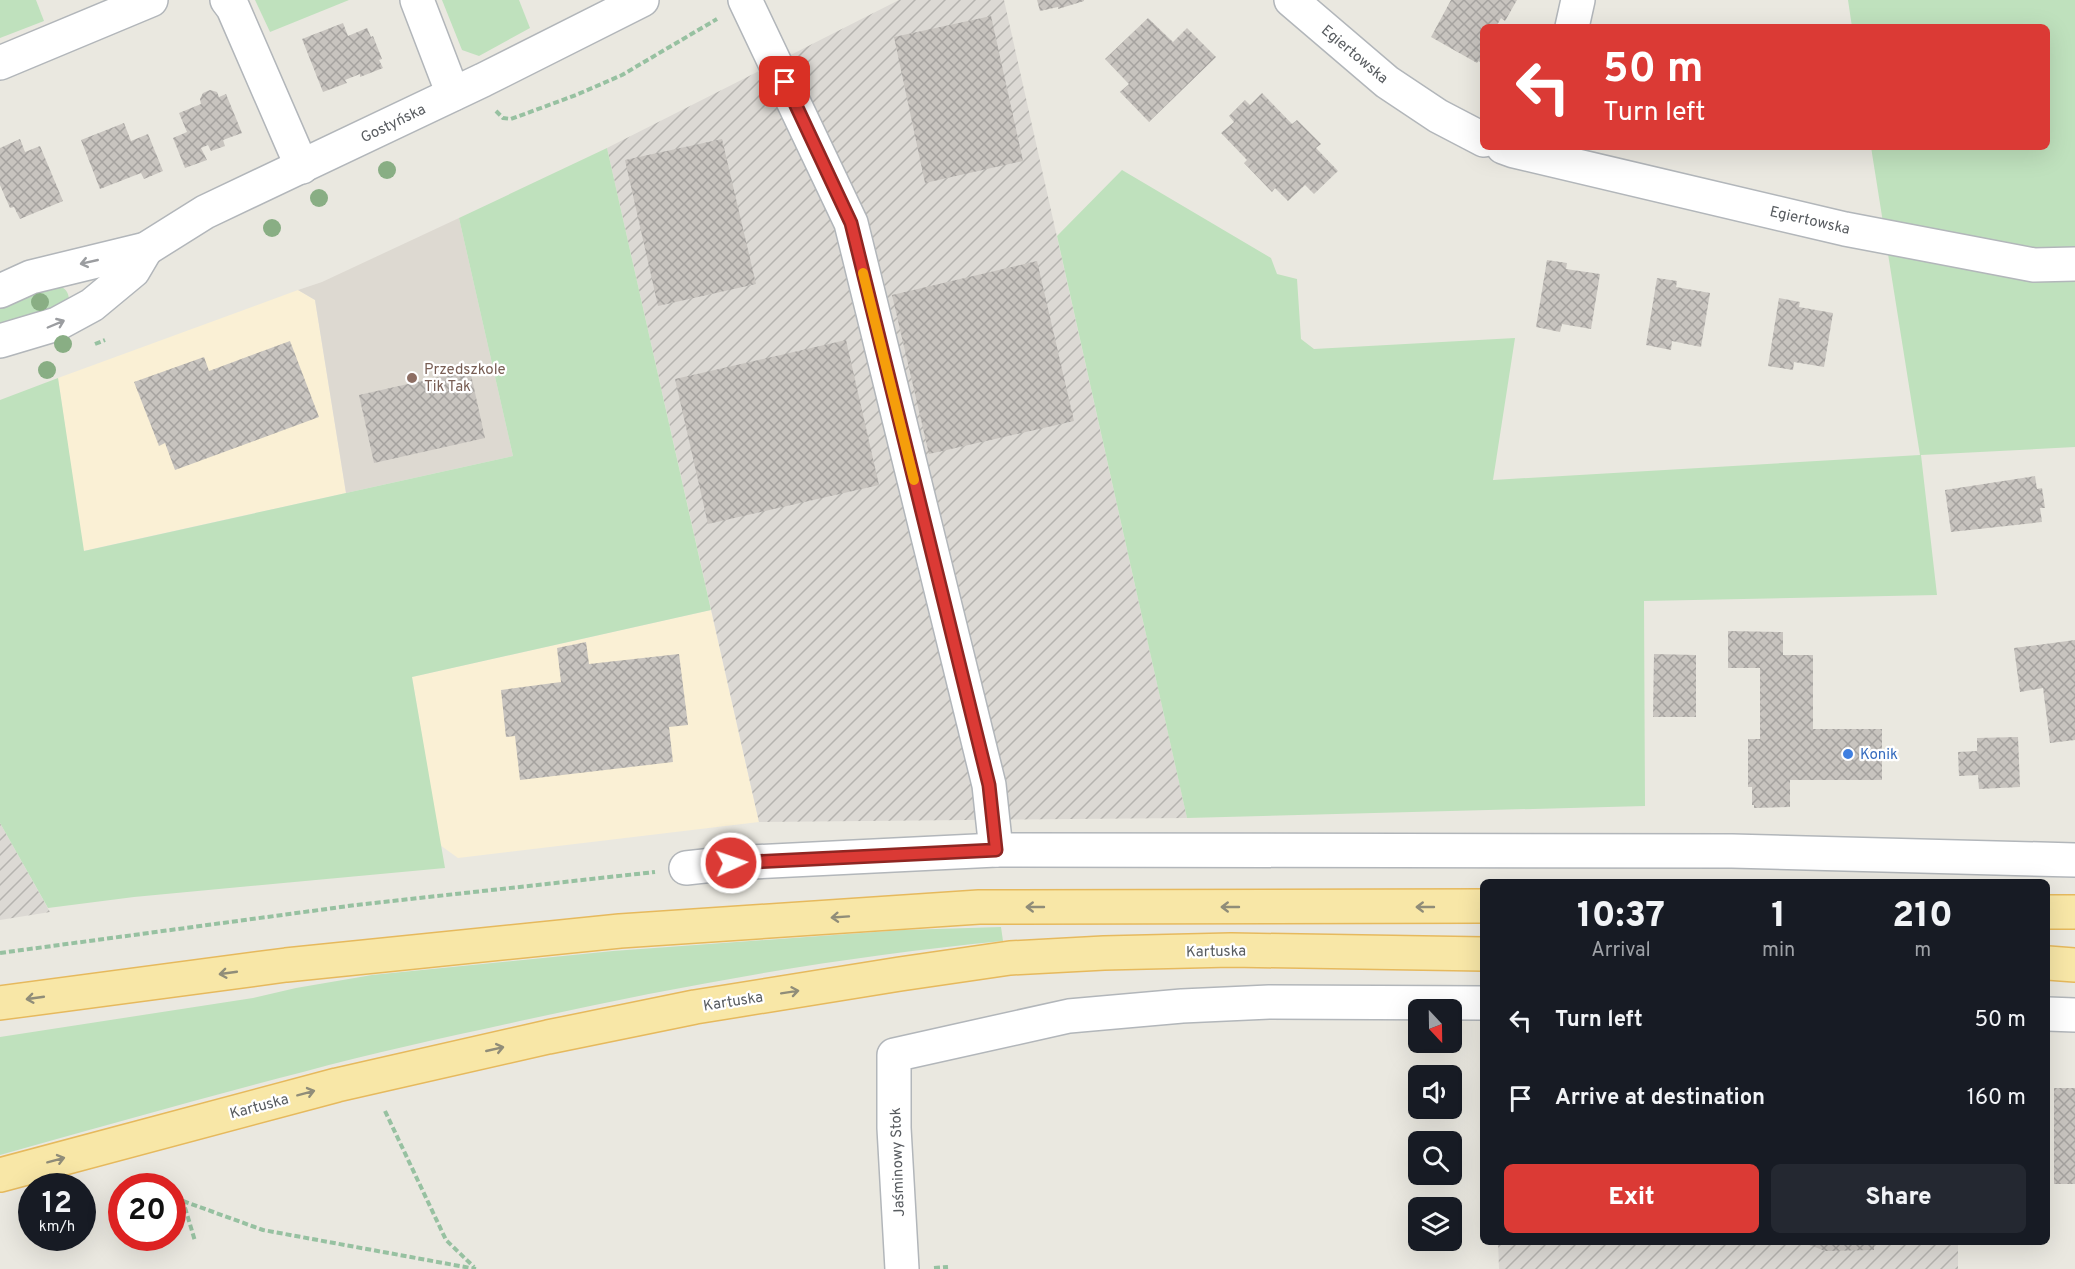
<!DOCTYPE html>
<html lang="en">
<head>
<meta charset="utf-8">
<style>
  body { margin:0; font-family:Overpass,sans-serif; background:#242831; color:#f1f3f6; height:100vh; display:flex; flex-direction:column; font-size:22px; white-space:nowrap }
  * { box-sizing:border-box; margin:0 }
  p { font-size:20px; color:#9ea1a6 }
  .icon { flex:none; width:33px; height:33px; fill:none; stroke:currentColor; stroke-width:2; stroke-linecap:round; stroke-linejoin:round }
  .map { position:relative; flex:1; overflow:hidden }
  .drawer { position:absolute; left:1480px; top:879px; width:570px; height:366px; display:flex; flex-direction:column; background:#171b24; border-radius:9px; box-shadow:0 6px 24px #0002 }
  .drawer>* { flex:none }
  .banner { position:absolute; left:1480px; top:24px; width:570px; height:126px; border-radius:9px; box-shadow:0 6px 24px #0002; background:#db3a35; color:#fff; overflow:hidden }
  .needle { width:39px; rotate:158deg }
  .controls { position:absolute; left:1408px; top:999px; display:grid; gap:12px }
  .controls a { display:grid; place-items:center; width:54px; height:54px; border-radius:9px; background:#171b24; box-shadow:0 6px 24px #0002; font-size:30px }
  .speed { position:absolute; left:18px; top:1173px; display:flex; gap:12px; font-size:30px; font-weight:700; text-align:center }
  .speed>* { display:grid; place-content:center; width:78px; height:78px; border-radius:50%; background:#171b24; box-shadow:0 6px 24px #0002; line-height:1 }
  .speed small { font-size:15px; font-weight:400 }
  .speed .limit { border:9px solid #d22; background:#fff; color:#111 }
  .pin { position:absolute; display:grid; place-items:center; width:51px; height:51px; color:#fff; margin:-26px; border-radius:12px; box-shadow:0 3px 9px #0006 }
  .me { position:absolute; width:66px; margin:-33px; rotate:87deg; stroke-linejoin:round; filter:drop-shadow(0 0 4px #0008) }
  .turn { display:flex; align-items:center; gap:21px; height:126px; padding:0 24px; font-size:27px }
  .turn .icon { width:78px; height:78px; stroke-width:2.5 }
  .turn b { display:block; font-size:42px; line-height:51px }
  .eta { display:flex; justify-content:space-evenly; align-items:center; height:102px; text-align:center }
  .eta b { font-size:36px; font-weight:800; line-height:42px }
  .action { display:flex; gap:12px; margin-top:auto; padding:12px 24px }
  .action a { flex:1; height:69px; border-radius:9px; background:#db3a35; color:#fff; font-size:24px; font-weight:800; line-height:69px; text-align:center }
  .action a+a { background:#242831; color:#f1f3f6 }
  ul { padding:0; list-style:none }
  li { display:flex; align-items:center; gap:18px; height:78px; padding:0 24px }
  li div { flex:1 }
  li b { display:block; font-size:22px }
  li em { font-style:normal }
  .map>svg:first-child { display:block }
  .commercial { fill:#faf0d5 }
  .industrial { fill:url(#industrial-furrows) }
  .education { fill:#ddd9d1 }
  .green { fill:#bfe1bd }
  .building { fill:url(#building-cross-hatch) }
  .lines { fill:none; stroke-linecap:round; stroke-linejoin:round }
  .minor-casing { stroke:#b2b6ba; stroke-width:36 }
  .major-casing { stroke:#e6b95d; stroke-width:36 }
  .path { stroke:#97c1a1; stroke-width:4; stroke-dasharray:6 3; stroke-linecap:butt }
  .minor { stroke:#fff; stroke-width:33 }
  .major { stroke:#f8e7a7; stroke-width:33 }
  .tree { fill:#89ae84 }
  .oneway { stroke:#9b9da0 }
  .oneway2 { stroke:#908d79 }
  .route-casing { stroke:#8e2622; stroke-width:15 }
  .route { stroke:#db3a35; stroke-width:10 }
  .slow { stroke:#f59e0b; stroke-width:10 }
  .education-dot { fill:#8d6e63; stroke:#fff; stroke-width:2 }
  .shop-dot { fill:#3f7fe0; stroke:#fff; stroke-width:2 }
  .labels { text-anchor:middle; stroke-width:4.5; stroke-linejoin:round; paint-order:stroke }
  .street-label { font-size:15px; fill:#585c60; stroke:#fff }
  .education-label { font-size:15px; fill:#785e54; stroke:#fff; text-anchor:start }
  .shop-label { font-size:15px; fill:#366cbe; stroke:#fff; text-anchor:start }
</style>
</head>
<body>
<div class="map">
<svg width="2075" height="1269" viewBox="0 0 2075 1269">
  <defs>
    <pattern id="industrial-furrows" width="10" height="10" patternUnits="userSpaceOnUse" patternTransform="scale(1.5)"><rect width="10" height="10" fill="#dcd9d4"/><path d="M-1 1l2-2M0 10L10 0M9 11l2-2" fill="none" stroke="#b5b3af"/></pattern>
    <pattern id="building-cross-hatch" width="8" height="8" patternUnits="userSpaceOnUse" patternTransform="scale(1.5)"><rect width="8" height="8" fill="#c8c4bf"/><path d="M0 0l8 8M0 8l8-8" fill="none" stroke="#a5a29f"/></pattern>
  </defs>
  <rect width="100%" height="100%" fill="#eae8e0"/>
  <g class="commercial">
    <polygon points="298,290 315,300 346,493 83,551 58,378"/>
    <polygon points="711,610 759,822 458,858 440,845 412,677"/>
  </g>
  <g class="industrial">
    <polygon points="899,0 1004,0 1187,818 759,822 607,148"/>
    <polygon points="0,823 50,912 0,920"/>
    <polygon points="1498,1242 1958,1242 1958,1269 1499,1269"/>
  </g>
  <polygon class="education" points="459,218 513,456 346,493 315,300 298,290 322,282"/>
  <g class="green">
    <polygon points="0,0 36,0 44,21 0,38"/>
    <polygon points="255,0 349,0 270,32"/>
    <polygon points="442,0 519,0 530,28 479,56 462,50"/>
    <polygon points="1848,0 2075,0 2075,447 1921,455 1937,595 1644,601 1645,806 1187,818 1057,236 1122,170 1271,258 1277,274 1297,279 1301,339 1314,349 1515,338 1493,480 1920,455 1871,147 2048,147 2048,27 1852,27"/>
    <polygon points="607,148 711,610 412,677 445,868 134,897 48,908 0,823 0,400 58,378 84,551 513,456 459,218"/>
    <path d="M50,282C60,286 69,288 69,300L0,333V302Z"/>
    <path d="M1001,927L1003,941C845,956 689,984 534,1018C457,1035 380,1051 303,1072C202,1098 101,1127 0,1155V1037L253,998L296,988L372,975L613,951L903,930Z"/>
  </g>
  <g class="building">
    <polygon points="1037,0 1084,0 1084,1 1058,9 1058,7 1040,11"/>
    <polygon points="1451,0 1517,0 1505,21 1501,18 1496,27 1484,27 1484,64 1478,61 1477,63 1431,37"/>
    <polygon points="991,16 1023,161 925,183 894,37"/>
    <polygon points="1148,18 1173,42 1187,28 1216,57 1149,122 1120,92 1129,84 1105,59"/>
    <polygon points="343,23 348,36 367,28 371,37 373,36 382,59 379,60 383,68 360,77 360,74 345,80 347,83 323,92 302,39"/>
    <polygon points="210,90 217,92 219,97 226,94 242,133 223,140 225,146 211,151 208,145 201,148 207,160 185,168 173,138 187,132 179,113 201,104 200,99 203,93"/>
    <polygon points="1262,93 1292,124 1297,120 1321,144 1316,148 1338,171 1314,194 1305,185 1288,201 1275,188 1272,192 1244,163 1247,160 1221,133 1234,122 1229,116 1245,100 1250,105"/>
    <polygon points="124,123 131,141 148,134 163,171 144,179 141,173 100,189 81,140"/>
    <polygon points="20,139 25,152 40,146 63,201 20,219 14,207 10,208 0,185 0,148"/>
    <polygon points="722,139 756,284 658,306 625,160"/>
    <polygon points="1547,260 1567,263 1566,269 1600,274 1591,329 1562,324 1560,332 1536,327"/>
    <polygon points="1037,261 1074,421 929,454 892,295"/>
    <polygon points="1657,278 1677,281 1676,287 1710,293 1701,347 1672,341 1671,350 1646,345"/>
    <polygon points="1779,298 1800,302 1799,307 1833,313 1824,367 1794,362 1793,370 1768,366"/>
    <polygon points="846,340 879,485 708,524 675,379"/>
    <polygon points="290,341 319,417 175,470 165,443 159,446 134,382 204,357 209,371"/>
    <polygon points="470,370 485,438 374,463 359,395"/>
    <polygon points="2035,476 2037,489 2042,488 2045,508 2040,508 2042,522 1951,532 1945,490"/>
    <polygon points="1728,631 1783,632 1783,655 1813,655 1813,729 1882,729 1882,780 1790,780 1790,807 1754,808 1754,805 1752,805 1752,787 1748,787 1748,739 1760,739 1760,668 1728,668"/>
    <polygon points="2075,640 2075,740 2050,743 2043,688 2020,692 2014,648"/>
    <polygon points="586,642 589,664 679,654 688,725 669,727 673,762 520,780 515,736 506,737 501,690 561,682 557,648"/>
    <polygon points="1654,654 1696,655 1696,717 1653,717"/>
    <polygon points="2018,737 2020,787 1979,789 1978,775 1959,776 1958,752 1977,751 1977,738"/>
    <rect x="2054" y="1088" width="21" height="96"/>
    <polygon points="1802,1242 1874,1242 1874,1250 1825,1251"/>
  </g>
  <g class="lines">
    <g class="minor-casing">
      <g id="minor">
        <polyline points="227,0 233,8 302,167"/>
        <polyline points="417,0 453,94"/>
        <polyline points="745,0 851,223 989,785 996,850"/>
        <polyline points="1291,0 1387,82 1438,116 1484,140"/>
        <polyline points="1572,27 1578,0"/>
        <polyline points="0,63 151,0"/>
        <polyline points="1503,147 1514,151 1845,229 2034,265 2075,264"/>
        <polyline points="0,291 31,277 146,249 205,212 483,80 642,0"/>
        <polyline points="0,341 57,324 92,305 133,271 146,249"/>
        <polyline points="686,868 731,863 996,850 1732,851 2075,860"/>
        <polyline points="2048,1014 2075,1015"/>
        <polyline points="902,1269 894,1128 894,1055 1069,1016 1182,1006 1269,1002 1484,1003"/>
      </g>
    </g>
    <g class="major-casing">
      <g id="major">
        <polyline points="2048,912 2075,912"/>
        <polyline points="2048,963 2075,965"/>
        <polyline points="0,1003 286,965 620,931 979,907 1484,906"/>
        <polyline points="0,1175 337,1085 548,1037 695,1007 900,974 1010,958 1104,953 1231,950 1484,954"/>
      </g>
    </g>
    <g class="path">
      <polyline points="496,111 503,118 511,119 576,95 622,75 717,19"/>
      <polyline points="95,344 105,340"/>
      <polyline points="0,953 356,905 655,872"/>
      <polyline points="385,1111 446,1240 474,1267"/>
      <polyline points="142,1182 143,1186"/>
      <polyline points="183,1201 263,1230 476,1269"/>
      <polyline points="172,1203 183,1201 195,1241"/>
      <polyline points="934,1268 948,1267"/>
    </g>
    <use href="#minor" class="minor"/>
    <use href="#major" class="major"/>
  </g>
  <g class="tree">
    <circle cx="387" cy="170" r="9"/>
    <circle cx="319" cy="198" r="9"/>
    <circle cx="272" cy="228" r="9"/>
    <circle cx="40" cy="302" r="9"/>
    <circle cx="63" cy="344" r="9"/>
    <circle cx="47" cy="370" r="9"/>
  </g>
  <defs><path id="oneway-shaft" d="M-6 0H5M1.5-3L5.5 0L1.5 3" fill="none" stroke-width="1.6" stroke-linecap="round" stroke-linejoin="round" transform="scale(1.5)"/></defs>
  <g class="oneway">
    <use href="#oneway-shaft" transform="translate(89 262) rotate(167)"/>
    <use href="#oneway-shaft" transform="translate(56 324) rotate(-23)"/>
  </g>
  <g class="oneway2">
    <use href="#oneway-shaft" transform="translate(1035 907) rotate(180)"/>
    <use href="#oneway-shaft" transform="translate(1230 907) rotate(180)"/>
    <use href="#oneway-shaft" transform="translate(1425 907) rotate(180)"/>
    <use href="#oneway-shaft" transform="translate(840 917) rotate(176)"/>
    <use href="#oneway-shaft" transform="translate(228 973) rotate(172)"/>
    <use href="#oneway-shaft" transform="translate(790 992) rotate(-9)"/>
    <use href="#oneway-shaft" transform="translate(35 998) rotate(172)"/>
    <use href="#oneway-shaft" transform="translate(495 1049) rotate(-13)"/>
    <use href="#oneway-shaft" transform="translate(306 1093) rotate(-15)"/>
    <use href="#oneway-shaft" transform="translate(56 1160) rotate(-15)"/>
  </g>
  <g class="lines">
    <g class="route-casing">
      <polyline id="route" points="731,863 996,850 989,785 851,223 785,82"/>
    </g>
    <use href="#route" class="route"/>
    <polyline class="slow" points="863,273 914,480"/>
  </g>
  <circle class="education-dot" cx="412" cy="378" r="6"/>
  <circle class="shop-dot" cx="1848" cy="754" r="6"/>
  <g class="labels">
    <g class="street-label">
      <text transform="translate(1355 54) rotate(40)" y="5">Egiertowska</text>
      <text transform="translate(393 123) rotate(-26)" y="5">Gostyńska</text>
      <text transform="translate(1810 220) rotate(13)" y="5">Egiertowska</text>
      <text transform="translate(1216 951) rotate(-1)" y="5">Kartuska</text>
      <text transform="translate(733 1001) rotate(-9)" y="5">Kartuska</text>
      <text transform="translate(259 1106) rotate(-15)" y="5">Kartuska</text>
      <text transform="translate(897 1162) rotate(-92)" y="5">Jaśminowy Stok</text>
    </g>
    <g class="education-label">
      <text x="424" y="374">Przedszkole<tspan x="424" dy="17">Tik Tak</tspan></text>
    </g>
    <g class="shop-label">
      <text x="1860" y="759">Konik</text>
    </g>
  </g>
</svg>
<div class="controls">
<a><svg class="needle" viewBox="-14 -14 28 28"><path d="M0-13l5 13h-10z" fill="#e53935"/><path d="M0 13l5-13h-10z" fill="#9ea1a6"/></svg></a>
<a><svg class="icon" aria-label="sound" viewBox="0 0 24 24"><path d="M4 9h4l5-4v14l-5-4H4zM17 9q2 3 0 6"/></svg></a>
<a><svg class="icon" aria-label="search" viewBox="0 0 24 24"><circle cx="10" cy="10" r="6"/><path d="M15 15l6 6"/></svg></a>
<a><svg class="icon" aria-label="layers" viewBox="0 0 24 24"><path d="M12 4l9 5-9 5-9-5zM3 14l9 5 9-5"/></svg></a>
</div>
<div class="speed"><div>12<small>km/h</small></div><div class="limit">20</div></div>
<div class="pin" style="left:785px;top:82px;background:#d93025"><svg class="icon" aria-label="arrive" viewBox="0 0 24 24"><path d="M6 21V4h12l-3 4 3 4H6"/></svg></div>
<svg class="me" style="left:731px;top:863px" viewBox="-20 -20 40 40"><circle r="17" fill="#db3a35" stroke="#fff" stroke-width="3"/><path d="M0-11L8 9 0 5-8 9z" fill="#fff"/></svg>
<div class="banner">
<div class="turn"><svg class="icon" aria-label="left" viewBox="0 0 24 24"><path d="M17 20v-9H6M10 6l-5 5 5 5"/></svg><div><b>50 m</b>Turn left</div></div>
</div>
<section class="drawer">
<div class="eta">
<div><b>10:37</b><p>Arrival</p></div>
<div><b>1</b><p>min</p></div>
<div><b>210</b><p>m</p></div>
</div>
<ul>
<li><svg class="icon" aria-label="left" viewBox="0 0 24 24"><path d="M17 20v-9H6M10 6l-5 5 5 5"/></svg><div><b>Turn left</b></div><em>50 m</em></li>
<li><svg class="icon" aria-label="arrive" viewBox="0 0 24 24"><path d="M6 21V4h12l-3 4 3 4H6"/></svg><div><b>Arrive at destination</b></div><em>160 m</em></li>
</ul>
<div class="action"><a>Exit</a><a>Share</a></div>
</section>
</div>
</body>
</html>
